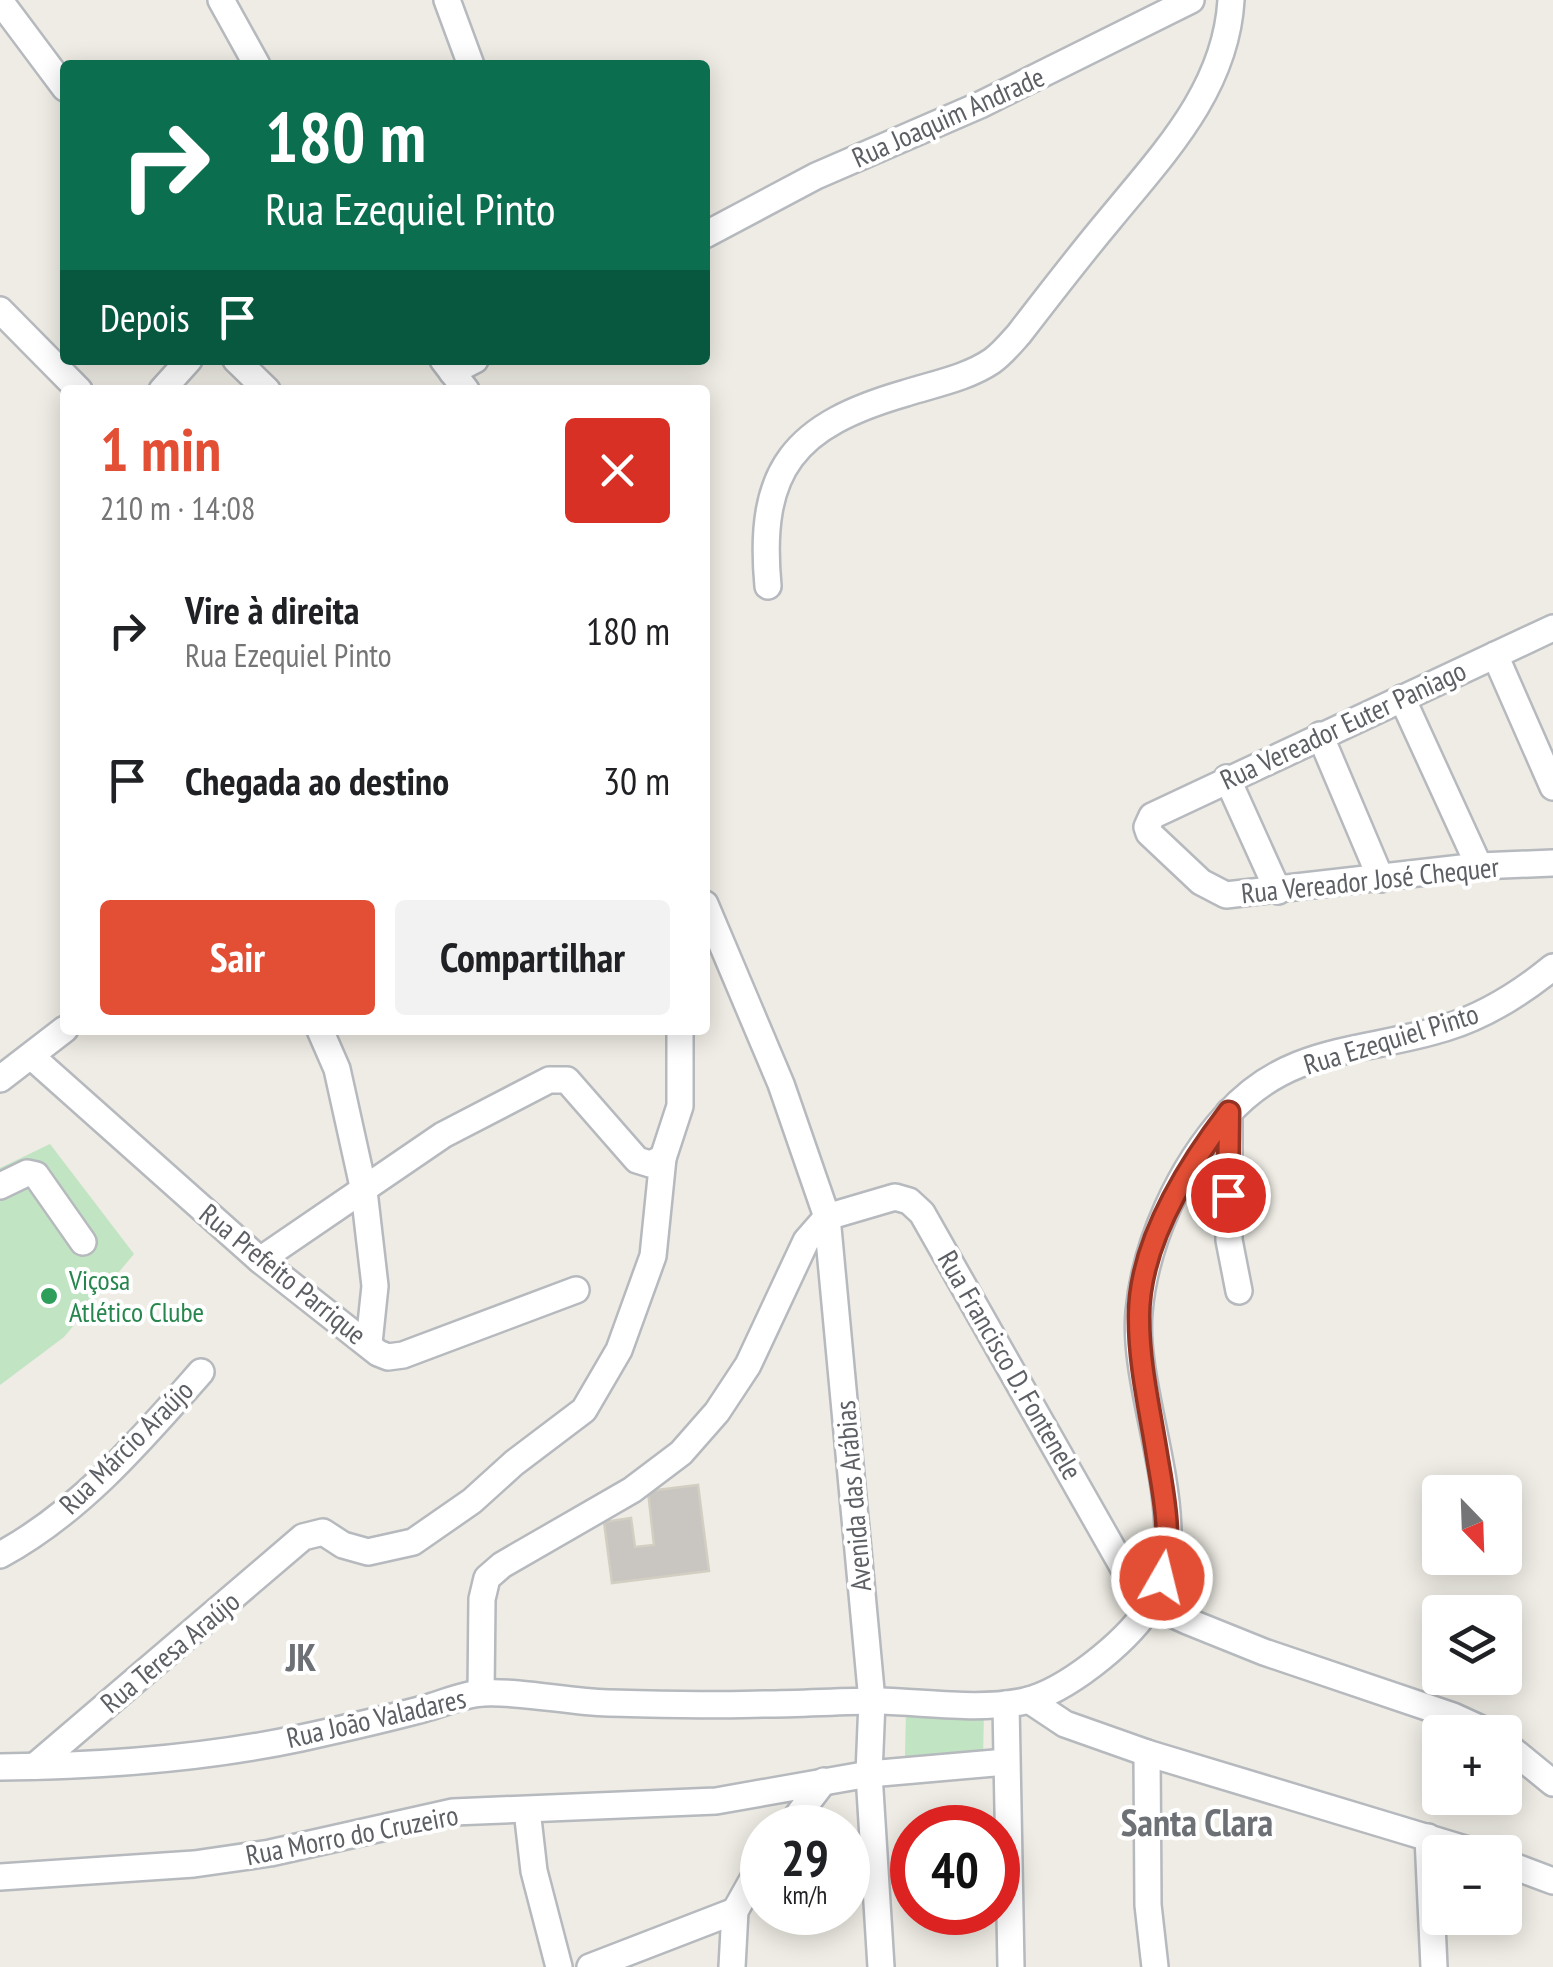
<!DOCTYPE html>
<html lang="pt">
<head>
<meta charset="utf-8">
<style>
  body { margin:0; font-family:"PT Sans Narrow",sans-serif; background:#f2f2f2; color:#202124; height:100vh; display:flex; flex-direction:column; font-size:38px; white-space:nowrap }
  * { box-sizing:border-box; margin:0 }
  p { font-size:32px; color:#757577 }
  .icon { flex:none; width:55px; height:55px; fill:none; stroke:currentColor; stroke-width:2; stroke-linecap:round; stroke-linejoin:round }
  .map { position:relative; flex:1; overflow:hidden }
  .side { position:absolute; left:60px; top:385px; width:650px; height:650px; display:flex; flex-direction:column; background:#fff; border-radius:10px; box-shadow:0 5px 25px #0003 }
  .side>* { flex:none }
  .banner { position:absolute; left:60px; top:60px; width:650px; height:305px; border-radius:10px; box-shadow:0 5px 25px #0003; background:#0b6e4f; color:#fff; overflow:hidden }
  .needle { width:65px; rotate:157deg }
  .tools { position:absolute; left:1422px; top:1475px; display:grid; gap:20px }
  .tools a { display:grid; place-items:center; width:100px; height:100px; border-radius:10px; background:#fff; box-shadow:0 5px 25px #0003; font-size:50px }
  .speed { position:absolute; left:740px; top:1805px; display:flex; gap:20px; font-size:50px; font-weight:700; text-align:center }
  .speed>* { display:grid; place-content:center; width:130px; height:130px; border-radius:50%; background:#fff; box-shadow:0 5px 25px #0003; line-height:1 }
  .speed small { font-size:25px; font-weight:400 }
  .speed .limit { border:15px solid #d22; background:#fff; color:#111 }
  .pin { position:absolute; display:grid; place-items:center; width:85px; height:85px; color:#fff; margin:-42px; border:5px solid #fff; border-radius:50%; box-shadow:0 2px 10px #0007 }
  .me { position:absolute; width:110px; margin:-55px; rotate:8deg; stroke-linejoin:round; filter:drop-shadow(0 0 8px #0008) }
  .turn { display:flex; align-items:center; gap:35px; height:210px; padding:0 40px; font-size:45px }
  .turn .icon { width:130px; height:130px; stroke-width:2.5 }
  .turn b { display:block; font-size:70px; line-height:85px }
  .then { display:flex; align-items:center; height:95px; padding:0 40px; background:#0003; gap:20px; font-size:38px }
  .round { display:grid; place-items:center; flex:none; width:105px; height:105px; border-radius:10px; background:#f2f2f2 }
  .headline { display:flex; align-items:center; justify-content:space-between; height:170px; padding:0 40px }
  h1 { font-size:60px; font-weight:700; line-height:75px; color:#e34f35 }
  .action { display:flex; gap:20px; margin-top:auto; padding:20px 40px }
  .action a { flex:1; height:115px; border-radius:10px; background:#e34f35; color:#fff; font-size:40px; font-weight:700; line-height:115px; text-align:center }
  .action a+a { background:#f2f2f2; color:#202124 }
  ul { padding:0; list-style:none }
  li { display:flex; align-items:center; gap:30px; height:150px; padding:0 40px }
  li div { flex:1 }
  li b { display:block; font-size:38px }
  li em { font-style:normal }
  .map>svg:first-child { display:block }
  .green { fill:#c1e4c3 }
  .building { fill:#c9c6c1; stroke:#d2cec2; stroke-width:2.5 }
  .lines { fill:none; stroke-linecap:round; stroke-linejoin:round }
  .minor-casing { stroke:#b6b9bd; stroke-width:30 }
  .minor { stroke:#fff; stroke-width:25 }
  .route-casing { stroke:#943322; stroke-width:25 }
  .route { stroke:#e34f35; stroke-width:18 }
  .leisure-dot { fill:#2e9e5b; stroke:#fff; stroke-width:4 }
  .labels { text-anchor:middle; stroke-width:8; stroke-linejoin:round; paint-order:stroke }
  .street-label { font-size:28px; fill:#5c5f64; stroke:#fff }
  .leisure-label { font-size:28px; fill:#27864d; stroke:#fff; text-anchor:start }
  .district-label { font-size:38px; font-weight:bold; fill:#6d7176; stroke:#fff }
</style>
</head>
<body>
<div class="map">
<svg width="1553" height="1967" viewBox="0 0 1553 1967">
  <rect width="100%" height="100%" fill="#eeece4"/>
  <g class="green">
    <polygon points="50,1144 134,1254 64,1337 0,1385 0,1168"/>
    <polygon points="906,1711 984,1712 983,1757 905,1756"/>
  </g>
  <polygon class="building" points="698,1485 709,1571 612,1583 604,1522 631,1518 635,1547 654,1545 648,1491"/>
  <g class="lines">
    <g class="minor-casing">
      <g id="minor">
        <polyline points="221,0 257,65"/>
        <polyline points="447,0 471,65"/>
        <polyline points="0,1 65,88"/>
        <polyline points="705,235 816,176 980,105 1191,0"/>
        <polyline points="0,310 79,390"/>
        <polyline points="236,360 267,390"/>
        <polyline points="443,360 466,390"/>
        <polyline points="452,372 475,360"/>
        <polyline points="162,390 189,360"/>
        <path d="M768,586C757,468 795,425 906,393C934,384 967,378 992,361C1002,354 1011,343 1019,334C1049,295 1079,256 1110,219C1164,153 1226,89 1231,0"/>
        <polyline points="1553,628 1152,816 1147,827 1149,833 1201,882 1226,895 1479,866 1553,863"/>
        <polyline points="1495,655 1553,787"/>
        <polyline points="1402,698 1479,866"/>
        <polyline points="1320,735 1381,879"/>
        <polyline points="1227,778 1278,891"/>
        <polyline points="705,904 781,1084 827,1217 872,1701 869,1774 881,1967"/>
        <polyline points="320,1030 337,1069 364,1191 375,1286 369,1343"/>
        <polyline points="31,1056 260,1260 378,1353 388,1357 403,1355 576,1290"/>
        <polyline points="0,1079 65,1029"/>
        <polyline points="1229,1112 1229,1240 1239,1291"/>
        <polyline points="0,1186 27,1173 36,1175 83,1242"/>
        <polyline points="260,1260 443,1135 549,1080 567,1080 637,1160 650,1164 663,1158"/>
        <path d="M0,1555C80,1512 142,1439 201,1372"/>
        <polyline points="481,1693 482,1599 487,1578 502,1565 632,1490 681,1453 717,1412 748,1365 806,1241 827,1217 895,1197 909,1201 922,1213 1131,1581 1152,1605 1187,1621 1264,1652 1453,1716 1488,1732"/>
        <polyline points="1029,1700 1065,1724 1147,1753 1475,1852"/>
        <polyline points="1006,1704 1011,1967"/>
        <polyline points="1505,1744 1553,1783"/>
        <polyline points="1147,1753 1148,1905 1155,1967"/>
        <polyline points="35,1766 303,1537 323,1532 343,1545 368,1552 413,1542 472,1501 514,1463 584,1410 619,1350 653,1256 663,1158 680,1106 680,1030"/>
        <path d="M0,1767C101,1766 202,1759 301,1738C342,1729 382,1720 423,1709C442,1704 463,1694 483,1693C524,1691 567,1702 608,1703C660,1704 712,1706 764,1704C802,1704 841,1701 879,1701C926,1702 979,1711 1025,1701C1066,1691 1124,1644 1148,1609C1201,1535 1131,1398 1139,1312C1145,1243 1180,1167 1227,1115C1289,1045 1365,1053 1445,1028C1485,1016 1521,993 1553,967"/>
        <polyline points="527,1810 534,1871 559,1967"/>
        <polyline points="788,1828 824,1781"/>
        <polyline points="1428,1837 1434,1967"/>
        <polyline points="1505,1863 1553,1881"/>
        <polyline points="0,1877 194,1864 270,1853 453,1812 716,1801 869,1774 1006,1762"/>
        <polyline points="590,1967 735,1911"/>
        <polyline points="732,1967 735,1911 762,1863"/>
      </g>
    </g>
    <use href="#minor" class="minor"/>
  </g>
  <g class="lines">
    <g class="route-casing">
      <path id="route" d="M1162,1578C1173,1533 1163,1493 1156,1449C1149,1406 1139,1363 1139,1319C1138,1246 1187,1167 1229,1112L1228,1195"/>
    </g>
    <use href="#route" class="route"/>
  </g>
  <circle class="leisure-dot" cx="49" cy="1296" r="10"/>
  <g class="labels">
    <g class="street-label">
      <text transform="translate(948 117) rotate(-24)" y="10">Rua Joaquim Andrade</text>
      <text transform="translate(1343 725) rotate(-25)" y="10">Rua Vereador Euter Paniago</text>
      <text transform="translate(1370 880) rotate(-6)" y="10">Rua Vereador José Chequer</text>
      <text transform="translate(1391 1039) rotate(-17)" y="10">Rua Ezequiel Pinto</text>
      <text transform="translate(283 1274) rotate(39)" y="10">Rua Prefeito Parrique</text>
      <text transform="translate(1010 1365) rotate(60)" y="10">Rua Francisco D. Fontenele</text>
      <text transform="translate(126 1447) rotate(-45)" y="10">Rua Márcio Araújo</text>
      <text transform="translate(853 1496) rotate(-95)" y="10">Avenida das Arábias</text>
      <text transform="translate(170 1652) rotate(-40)" y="10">Rua Teresa Araújo</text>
      <text transform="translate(376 1718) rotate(-13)" y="10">Rua João Valadares</text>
      <text transform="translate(352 1835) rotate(-11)" y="10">Rua Morro do Cruzeiro</text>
    </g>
    <g class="leisure-label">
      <text x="69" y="1290">Viçosa<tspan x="69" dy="32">Atlético Clube</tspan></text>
    </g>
    <g class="district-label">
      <text x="301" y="1671">JK</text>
      <text x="1197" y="1836">Santa Clara</text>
    </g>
  </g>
</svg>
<div class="tools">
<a><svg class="needle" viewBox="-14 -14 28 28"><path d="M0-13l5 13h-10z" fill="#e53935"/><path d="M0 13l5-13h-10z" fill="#757577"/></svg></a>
<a><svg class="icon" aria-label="layers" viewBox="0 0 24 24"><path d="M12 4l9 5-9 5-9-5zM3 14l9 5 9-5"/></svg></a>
<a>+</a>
<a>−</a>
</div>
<div class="speed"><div>29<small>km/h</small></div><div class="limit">40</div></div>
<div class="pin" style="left:1228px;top:1195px;background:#d93025"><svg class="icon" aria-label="arrive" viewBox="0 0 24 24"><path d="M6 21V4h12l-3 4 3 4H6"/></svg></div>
<svg class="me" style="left:1162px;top:1578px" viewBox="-20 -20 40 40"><circle r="17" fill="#e34f35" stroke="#fff" stroke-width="3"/><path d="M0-11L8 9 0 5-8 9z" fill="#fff"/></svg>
<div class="banner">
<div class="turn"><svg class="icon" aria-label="right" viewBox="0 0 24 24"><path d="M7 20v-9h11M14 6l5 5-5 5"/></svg><div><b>180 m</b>Rua Ezequiel Pinto</div></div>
<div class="then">Depois<svg class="icon" aria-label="arrive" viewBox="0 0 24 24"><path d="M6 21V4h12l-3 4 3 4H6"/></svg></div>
</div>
<section class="side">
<div class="headline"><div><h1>1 min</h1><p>210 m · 14:08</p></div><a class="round" style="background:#d93025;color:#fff"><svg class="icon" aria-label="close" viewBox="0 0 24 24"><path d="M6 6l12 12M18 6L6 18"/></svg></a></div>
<ul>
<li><svg class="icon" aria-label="right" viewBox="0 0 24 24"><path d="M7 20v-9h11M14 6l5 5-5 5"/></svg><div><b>Vire à direita</b><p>Rua Ezequiel Pinto</p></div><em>180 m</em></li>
<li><svg class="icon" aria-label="arrive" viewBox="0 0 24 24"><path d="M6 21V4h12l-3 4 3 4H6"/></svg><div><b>Chegada ao destino</b></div><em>30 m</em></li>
</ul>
<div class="action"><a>Sair</a><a>Compartilhar</a></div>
</section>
</div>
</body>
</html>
